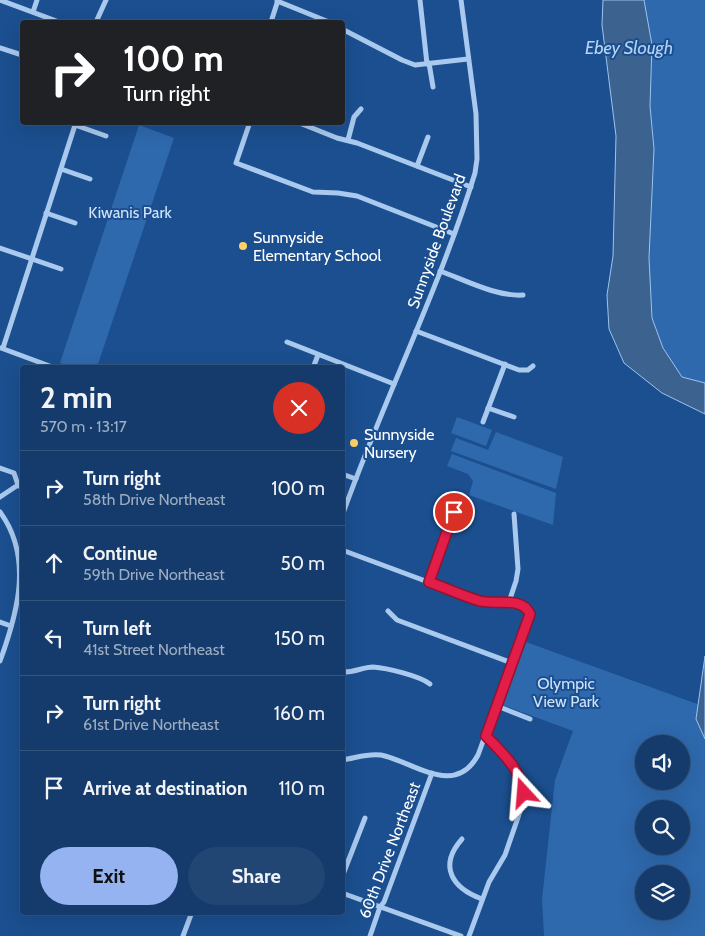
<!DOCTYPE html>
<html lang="en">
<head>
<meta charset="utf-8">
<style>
  body { margin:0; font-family:Cabin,sans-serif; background:#214673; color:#f1f3f6; height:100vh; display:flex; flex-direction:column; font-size:19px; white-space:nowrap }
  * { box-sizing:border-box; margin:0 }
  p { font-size:16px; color:#9dadc1 }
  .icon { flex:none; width:28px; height:28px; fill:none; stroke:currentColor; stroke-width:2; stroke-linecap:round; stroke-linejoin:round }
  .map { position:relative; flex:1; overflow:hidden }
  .panel { position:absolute; left:20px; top:365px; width:325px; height:550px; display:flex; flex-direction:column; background:#143b6b; border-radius:5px; box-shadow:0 5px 20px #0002,0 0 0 1px #33557e }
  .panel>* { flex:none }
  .guide { position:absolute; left:20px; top:20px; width:325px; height:105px; border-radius:5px; box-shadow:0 5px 20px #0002,0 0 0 1px #33557e; background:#202124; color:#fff; overflow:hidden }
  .buttons { position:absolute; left:635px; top:735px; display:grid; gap:10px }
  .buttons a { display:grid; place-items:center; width:55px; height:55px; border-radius:50%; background:#143b6b; box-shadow:0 5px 20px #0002,0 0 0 1px #33557e; font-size:25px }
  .pin { position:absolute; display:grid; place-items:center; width:42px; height:42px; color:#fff; margin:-21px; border:2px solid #fff; border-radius:50%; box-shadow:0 1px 5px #0007 }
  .me { position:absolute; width:55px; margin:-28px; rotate:341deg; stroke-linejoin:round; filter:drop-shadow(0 0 4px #0008) }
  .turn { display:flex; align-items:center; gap:18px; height:105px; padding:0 20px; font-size:22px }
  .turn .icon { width:65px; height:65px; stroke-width:2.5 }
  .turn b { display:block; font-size:35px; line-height:42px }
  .round { display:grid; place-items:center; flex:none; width:52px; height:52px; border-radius:26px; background:#214673 }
  .headline { display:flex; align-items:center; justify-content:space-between; height:85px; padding:0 20px }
  h1 { font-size:30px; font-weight:700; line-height:38px }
  .action { display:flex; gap:10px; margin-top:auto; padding:10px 20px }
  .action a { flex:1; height:58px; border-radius:30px; background:#95b2f1; color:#111; font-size:20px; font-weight:700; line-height:58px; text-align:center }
  .action a+a { background:#214673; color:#f1f3f6 }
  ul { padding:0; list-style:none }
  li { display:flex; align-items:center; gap:15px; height:75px; padding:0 20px; border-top:1px solid #33557e }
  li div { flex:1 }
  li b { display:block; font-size:19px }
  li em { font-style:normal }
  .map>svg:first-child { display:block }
  .green { fill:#2e69ad; fill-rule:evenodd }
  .water { fill:#3c6290; stroke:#9cc4f0 }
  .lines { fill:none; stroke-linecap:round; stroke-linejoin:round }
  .minor { stroke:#a9c9ee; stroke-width:5 }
  .route-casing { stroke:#92132f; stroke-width:12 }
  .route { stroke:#e11d48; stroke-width:9 }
  .poi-dot { fill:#ffd166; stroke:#1b4f8f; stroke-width:2 }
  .labels { text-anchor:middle; stroke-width:4; stroke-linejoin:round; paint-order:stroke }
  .park-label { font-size:16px; fill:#cfe3fa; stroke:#1b4f8f }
  .poi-label { font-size:16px; fill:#fff; stroke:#1b4f8f; text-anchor:start }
  .street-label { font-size:16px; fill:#fff; stroke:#1b4f8f }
  .water-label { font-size:18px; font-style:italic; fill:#b5d3f5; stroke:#1b4f8f }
</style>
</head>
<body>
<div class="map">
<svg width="705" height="936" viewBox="0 0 705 936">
  <rect width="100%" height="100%" fill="#1b4f8f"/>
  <g class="green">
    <polygon points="644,0 705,0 705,383 682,377 663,348 652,318 649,258 654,149 650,106 652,45"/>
    <polygon points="139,125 174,138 97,367 72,367 60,363"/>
    <polygon points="457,417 492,430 486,446 451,433"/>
    <polygon points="496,432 563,457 556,489 451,451 456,438 488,450"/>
    <polygon points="452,454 556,493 553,525 469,495 473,481 468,474 447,466"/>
    <path d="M526,642L700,705L705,738V936H544L542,899L555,780L573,731L497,703L504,684L509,685ZM644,744H681V781H644ZM644,809H681V846H644ZM644,874H681V911H644Z"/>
  </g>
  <g class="water">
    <polygon points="603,0 644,0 652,45 650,106 654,149 649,258 652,318 663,348 682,377 705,383 705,414 662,393 624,363 609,329 607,295 613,256 616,136 602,25"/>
    <polygon points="705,656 705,739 696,719"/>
  </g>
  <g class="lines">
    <g class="minor">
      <polyline points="0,0 59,22"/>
      <polyline points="420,0 427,64"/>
      <polyline points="277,1 329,22"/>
      <polyline points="33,12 37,0"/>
      <polyline points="96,22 106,0"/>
      <polyline points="271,22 278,0"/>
      <polyline points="342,29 402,60 415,65 468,59"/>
      <polyline points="0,48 22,55"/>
      <polyline points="429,63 433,87"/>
      <polyline points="250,122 236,163 313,192 338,193 357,196 454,234"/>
      <polyline points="297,122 337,138 357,143 471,187"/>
      <polyline points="75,125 106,136"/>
      <polyline points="348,140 354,117 361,109"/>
      <polyline points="417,166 428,137"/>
      <polyline points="61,169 90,179"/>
      <polyline points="46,213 75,223"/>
      <polyline points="0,248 61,269"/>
      <path d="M440,271C465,280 497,297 523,295"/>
      <polyline points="416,331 519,370 528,370 533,366"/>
      <polyline points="287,342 394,384"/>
      <polyline points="1,348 55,368"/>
      <polyline points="3,348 76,122"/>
      <polyline points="313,368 318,355"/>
      <polyline points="488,408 514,417"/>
      <polyline points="483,422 505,364"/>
      <polyline points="0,468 14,473 18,485"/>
      <polyline points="342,474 356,479"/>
      <polyline points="0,497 18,485 22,488"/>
      <path d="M0,512C33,557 18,612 0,661"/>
      <path d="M342,516C383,401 439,290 475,173L477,159L476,114L461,0"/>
      <path d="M342,550L482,602L513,603L525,607L530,614L478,755C455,798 414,762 381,755C367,753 356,758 342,760"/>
      <polyline points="429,582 461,495"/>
      <polyline points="509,602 516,581 518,569 514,514"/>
      <polyline points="388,611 397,620 512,663"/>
      <polyline points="0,622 11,626"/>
      <path d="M342,672C353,673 363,667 373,667C387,668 420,676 430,684"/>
      <polyline points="497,706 530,719"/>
      <path d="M462,839C438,866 452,888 482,899"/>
      <polyline points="342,877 365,818"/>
      <polyline points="342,893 461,936"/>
      <polyline points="183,936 192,912"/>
      <polyline points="370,936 380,907 384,902 432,773"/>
      <polyline points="469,936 489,882 505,855 524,800 523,784 520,775 510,761 486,736"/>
    </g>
  </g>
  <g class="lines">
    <g class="route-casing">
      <path id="route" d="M454,512L429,582C446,588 463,596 480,601C495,605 522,596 530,614L486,736C502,753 520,768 524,793"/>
    </g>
    <use href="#route" class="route"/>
  </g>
  <g class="poi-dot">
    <circle cx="243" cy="246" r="5"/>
    <circle cx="354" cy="443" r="5"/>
  </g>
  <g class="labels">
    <g class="park-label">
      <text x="130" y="218">Kiwanis Park</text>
      <text x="566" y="689">Olympic<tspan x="566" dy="18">View Park</tspan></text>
    </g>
    <g class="poi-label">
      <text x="253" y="243">Sunnyside<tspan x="253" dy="18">Elementary School</tspan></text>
      <text x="364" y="440">Sunnyside<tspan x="364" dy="18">Nursery</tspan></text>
    </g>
    <g class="street-label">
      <text transform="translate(436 241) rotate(-70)" y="6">Sunnyside Boulevard</text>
      <text transform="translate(389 850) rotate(-69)" y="6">60th Drive Northeast</text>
    </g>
    <g class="water-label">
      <text x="629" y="54">Ebey Slough</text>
    </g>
  </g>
</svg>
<div class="buttons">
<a><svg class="icon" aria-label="sound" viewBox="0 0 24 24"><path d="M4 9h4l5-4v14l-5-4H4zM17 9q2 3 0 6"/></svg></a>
<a><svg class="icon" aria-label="search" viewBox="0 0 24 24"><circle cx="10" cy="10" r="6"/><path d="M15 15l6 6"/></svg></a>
<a><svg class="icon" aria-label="layers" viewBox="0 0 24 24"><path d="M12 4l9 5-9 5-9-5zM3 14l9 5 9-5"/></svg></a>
</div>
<div class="pin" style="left:454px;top:512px;background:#d93025"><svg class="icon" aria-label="arrive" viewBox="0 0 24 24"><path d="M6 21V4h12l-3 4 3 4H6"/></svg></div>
<svg class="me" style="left:524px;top:793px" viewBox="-20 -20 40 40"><path d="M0-17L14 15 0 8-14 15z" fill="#e11d48" stroke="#fff" stroke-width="4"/></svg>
<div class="guide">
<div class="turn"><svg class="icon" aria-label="right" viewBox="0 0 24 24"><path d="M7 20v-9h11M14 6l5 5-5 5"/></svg><div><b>100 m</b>Turn right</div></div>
</div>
<section class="panel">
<div class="headline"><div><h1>2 min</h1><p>570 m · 13:17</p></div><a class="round" style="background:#d93025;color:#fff"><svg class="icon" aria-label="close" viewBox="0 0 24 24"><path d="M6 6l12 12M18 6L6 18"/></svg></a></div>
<ul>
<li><svg class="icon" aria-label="right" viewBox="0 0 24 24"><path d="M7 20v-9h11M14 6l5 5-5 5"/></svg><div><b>Turn right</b><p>58th Drive Northeast</p></div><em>100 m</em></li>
<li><svg class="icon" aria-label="ahead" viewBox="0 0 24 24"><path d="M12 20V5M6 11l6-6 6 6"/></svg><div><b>Continue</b><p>59th Drive Northeast</p></div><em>50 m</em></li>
<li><svg class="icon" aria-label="left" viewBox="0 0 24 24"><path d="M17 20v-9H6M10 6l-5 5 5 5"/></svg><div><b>Turn left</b><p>41st Street Northeast</p></div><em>150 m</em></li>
<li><svg class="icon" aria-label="right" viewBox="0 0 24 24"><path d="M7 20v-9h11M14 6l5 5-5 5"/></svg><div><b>Turn right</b><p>61st Drive Northeast</p></div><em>160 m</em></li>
<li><svg class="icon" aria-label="arrive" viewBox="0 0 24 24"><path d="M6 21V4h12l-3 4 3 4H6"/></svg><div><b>Arrive at destination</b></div><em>110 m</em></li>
</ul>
<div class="action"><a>Exit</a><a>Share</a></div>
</section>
</div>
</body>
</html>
